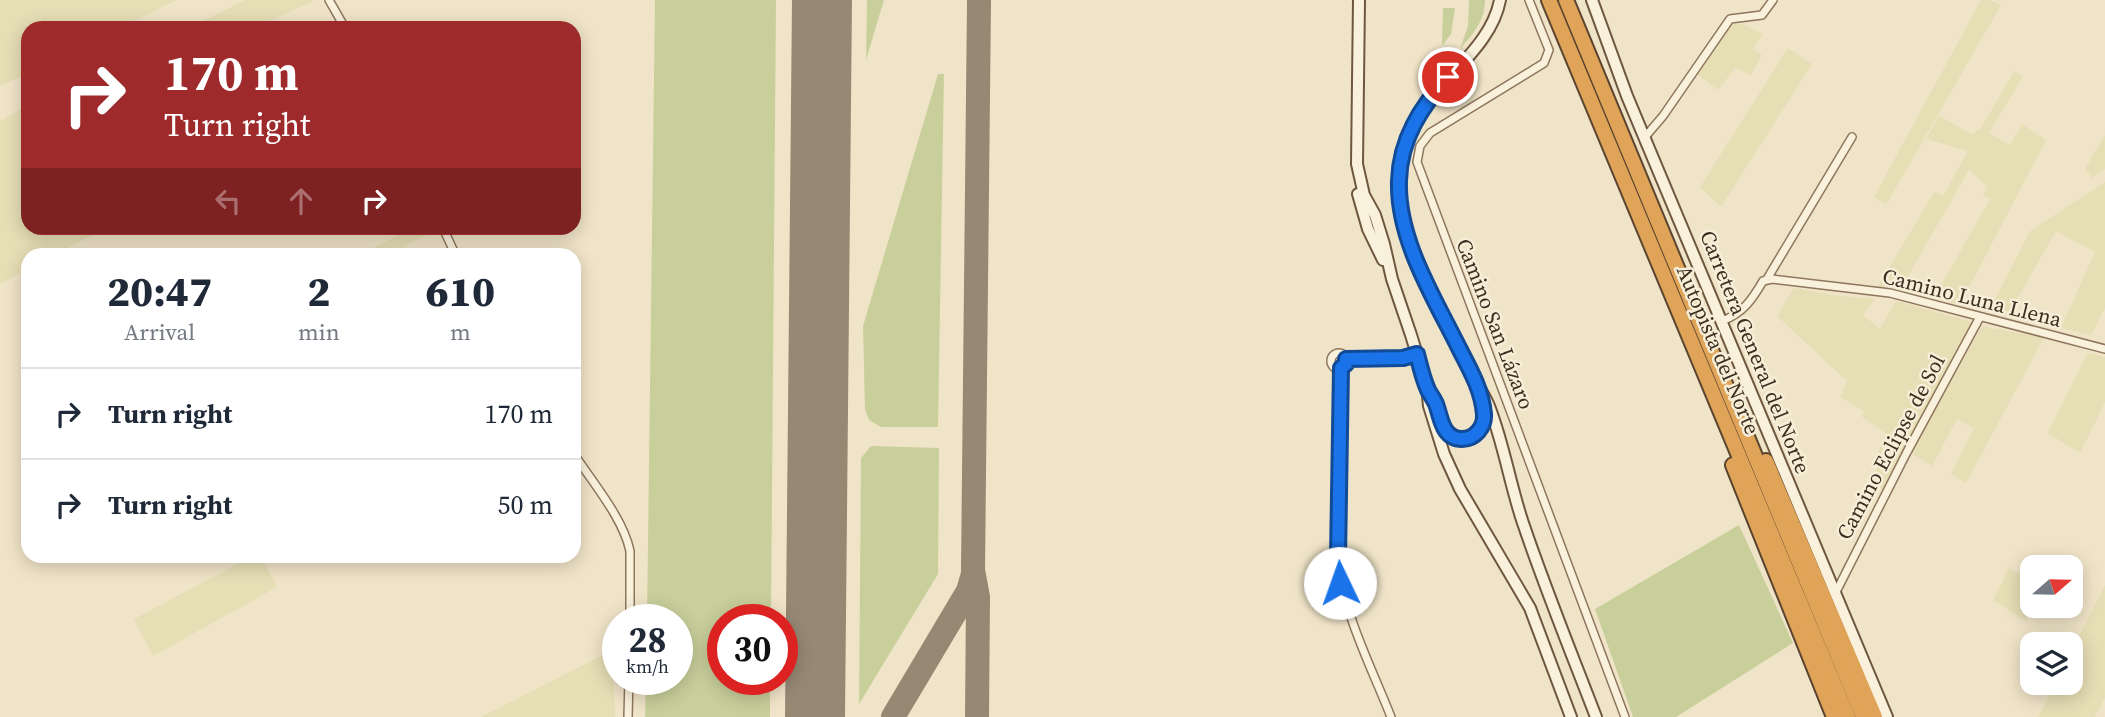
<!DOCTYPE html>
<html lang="en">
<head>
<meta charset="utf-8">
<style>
  body { margin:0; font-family:"Source Serif 4",serif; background:#f6f6f7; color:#1f2937; height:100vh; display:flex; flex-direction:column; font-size:26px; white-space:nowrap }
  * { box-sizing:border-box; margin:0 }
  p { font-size:23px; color:#747a83 }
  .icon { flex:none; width:38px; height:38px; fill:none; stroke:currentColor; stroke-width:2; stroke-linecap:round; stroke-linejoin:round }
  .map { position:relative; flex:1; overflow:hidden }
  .sheet { position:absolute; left:21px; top:248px; width:560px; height:315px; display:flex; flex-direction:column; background:#fff; border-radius:21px; box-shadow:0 4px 18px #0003 }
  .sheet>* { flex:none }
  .guide { position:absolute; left:21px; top:21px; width:560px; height:214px; border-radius:21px; box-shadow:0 4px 18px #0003; background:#9e2a2b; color:#fff; overflow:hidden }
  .needle { width:46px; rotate:70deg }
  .fabs { position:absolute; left:2020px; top:555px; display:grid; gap:14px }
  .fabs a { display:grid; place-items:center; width:63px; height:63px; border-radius:14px; background:#fff; box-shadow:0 4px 18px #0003; font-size:35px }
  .speed { position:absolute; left:602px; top:604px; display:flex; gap:14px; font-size:35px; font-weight:700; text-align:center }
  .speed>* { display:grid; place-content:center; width:91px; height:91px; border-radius:50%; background:#fff; box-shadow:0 4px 18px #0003; line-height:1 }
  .speed small { font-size:18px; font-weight:400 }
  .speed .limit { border:10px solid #d22; background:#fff; color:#111 }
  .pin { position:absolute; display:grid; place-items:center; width:60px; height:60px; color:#fff; margin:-30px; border:4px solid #fff; border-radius:50%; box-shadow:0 2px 7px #0007 }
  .me { position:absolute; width:77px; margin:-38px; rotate:357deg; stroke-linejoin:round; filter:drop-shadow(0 0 5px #0008) }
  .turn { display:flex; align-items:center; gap:24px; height:147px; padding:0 28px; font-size:32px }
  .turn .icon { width:91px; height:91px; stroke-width:2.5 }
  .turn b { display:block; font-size:49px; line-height:60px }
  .lanes { display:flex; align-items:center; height:66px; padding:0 28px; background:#0003; justify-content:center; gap:35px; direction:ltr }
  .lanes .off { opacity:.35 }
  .eta { display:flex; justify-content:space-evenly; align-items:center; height:119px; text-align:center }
  .eta b { font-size:42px; font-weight:800; line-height:49px }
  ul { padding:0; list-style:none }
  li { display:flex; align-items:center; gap:21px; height:91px; padding:0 28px; border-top:2px solid #e0e1e3 }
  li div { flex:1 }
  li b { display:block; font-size:26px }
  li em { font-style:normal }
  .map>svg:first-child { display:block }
  .farmland { fill:#e6deb5 }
  .green { fill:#c9cf9b }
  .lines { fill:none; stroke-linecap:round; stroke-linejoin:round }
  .taxiway { stroke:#968974; stroke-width:24 }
  .runway { stroke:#968974; stroke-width:60 }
  .minor-casing { stroke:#8d765c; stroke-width:10 }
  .secondary-casing { stroke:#6f573f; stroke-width:14 }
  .motorway-casing { stroke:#5b4430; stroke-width:18 }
  .minor { stroke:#faf1dc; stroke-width:7 }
  .secondary { stroke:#faf1dc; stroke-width:10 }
  .motorway { stroke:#e0a458; stroke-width:14 }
  .route-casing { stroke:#114b97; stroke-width:18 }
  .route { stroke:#1a73e8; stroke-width:12 }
  .labels { text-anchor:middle; stroke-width:5; stroke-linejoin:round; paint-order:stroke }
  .street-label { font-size:21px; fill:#3d2e20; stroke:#f7eed8 }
</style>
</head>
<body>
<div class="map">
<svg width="2105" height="717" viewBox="0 0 2105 717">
  <rect width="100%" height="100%" fill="#f0e4c8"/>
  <g class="farmland">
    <polygon points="0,0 177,0 120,28 28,28 28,73 0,86"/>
    <polygon points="245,0 312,0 313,1 255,28 189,28"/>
    <polygon points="1981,0 1989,0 2001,5 1886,205 1874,197"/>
    <polygon points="1731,23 1742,24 1763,34 1753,49 1762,55 1751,75 1735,68 1718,90 1697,74"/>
    <polygon points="1788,48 1812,64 1721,207 1700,187"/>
    <polygon points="2014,71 2023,76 1989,133 2010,145 2022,124 2046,140 1960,305 1934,298 1990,199 1983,195 1987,186 1969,170 1900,290 1890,286 1878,287 1934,192 1943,196 1968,151 1926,139 1939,116 1972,134 1981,128"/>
    <polygon points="28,105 28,228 106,228 54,255 28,256 28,269 0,284 0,121"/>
    <polygon points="2105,135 2105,169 2092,178 2085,169"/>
    <polygon points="2105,182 2105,308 2091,335 2061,328 2095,252 2056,231 2008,315 1989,311 2030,231"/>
    <polygon points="411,228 428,228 431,232 389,255 361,255"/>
    <polygon points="1794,288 1839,296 1875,299 1863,315 1880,329 1896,301 1972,322 1882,492 1874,460 1887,434 1862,417 1864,411 1840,397 1847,381 1777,316"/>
    <polygon points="1982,326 2044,338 1966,483 1951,474 1974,428 1957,419 1932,466 1911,453"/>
    <polygon points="2088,353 2105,357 2105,402 2080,453 2048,433"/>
    <polygon points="251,557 261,557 277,587 153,656 134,619"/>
    <polygon points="2009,568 2032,582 2033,606 2026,621 1993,600"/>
    <polygon points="2105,585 2105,698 2095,717 2038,717 2056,683 2070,682 2070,654"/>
    <polygon points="613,650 615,717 481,717"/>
  </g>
  <g class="green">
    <polygon points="655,0 776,0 771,619 723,620 723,679 770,679 770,717 645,717 646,679 677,679 677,620 647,619"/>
    <polygon points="867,0 884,0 866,60"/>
    <path d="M1469,0H1485C1485,21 1473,34 1460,49L1468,26Z"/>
    <polygon points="1443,8 1455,8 1451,34 1442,46"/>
    <polygon points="938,74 944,74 938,427 881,427 869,420 865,409 863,326"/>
    <polygon points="871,446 939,448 938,574 859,704 861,458"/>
    <polygon points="1739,525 1793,643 1676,717 1633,717 1595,609"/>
  </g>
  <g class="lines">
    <g class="taxiway">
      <polyline points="893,717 968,591 973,574"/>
      <polyline points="977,717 978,597 973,570 979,0"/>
    </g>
    <polyline class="runway" points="815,717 822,0"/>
    <g class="minor-casing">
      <g id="minor">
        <polyline points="329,0 345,28"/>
        <polyline points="1529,0 1549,50 1544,63 1430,133 1420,146 1417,162 1625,717"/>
        <polyline points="1645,137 1663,116 1730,19 1762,15 1773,0"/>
        <polyline points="443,228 456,256"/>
        <polyline points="1767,279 1852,137"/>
        <path d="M1722,321C1743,313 1752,300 1763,281L1772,279L1890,293L2105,349"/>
        <circle cx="1339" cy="361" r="8"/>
        <polyline points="1346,359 1403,358 1417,354"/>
        <path d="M1341,368L1338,558C1343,614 1371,666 1391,717"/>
        <path d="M574,454C593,483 623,518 630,551V620"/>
        <polyline points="1835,594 1907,452 1980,317"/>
        <polyline points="628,717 629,679"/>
      </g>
    </g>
    <g class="secondary-casing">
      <g id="secondary">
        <polyline points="1359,0 1357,164 1364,195 1375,215 1384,244 1392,279 1411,335 1427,387 1429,406 1444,454 1460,489 1530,608 1571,717"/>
        <path d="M1500,0C1489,59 1414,90 1401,160C1389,231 1444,316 1474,378C1479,388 1485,396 1489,406C1504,444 1510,485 1523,523C1545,588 1571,652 1596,717"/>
        <polyline points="1592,0 1627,96 1887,717"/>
        <polyline points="1358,194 1368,229 1383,260"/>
        <path d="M1439,415C1447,441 1477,450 1484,422C1485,414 1482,407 1481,399"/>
      </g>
    </g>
    <g class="motorway-casing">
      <g id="motorway">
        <polyline points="1549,0 1848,717"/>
        <polyline points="1566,0 1863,717"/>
        <polyline points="1766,461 1875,717"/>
        <polyline points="1733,465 1834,717"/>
      </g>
    </g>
    <use href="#minor" class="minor"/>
    <use href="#secondary" class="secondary"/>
    <use href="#motorway" class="motorway"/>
  </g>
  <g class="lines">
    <g class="route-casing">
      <path id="route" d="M1340,583L1338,558L1341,368L1346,364V359L1403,358L1417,354C1420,366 1423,379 1428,390C1430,394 1434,399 1436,404C1441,417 1442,439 1462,439C1475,439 1485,427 1484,414C1482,391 1471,371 1460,350C1435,299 1397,240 1399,181C1400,139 1421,107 1448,77"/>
    </g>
    <use href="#route" class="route"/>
  </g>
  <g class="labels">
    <g class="street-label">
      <text transform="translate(1972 298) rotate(14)" y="7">Camino Luna Llena</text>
      <text transform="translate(1495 324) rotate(69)" y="7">Camino San Lázaro</text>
      <text transform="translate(1718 350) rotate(67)" y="7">Autopista del Norte</text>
      <text transform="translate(1755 352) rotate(68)" y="7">Carretera General del Norte</text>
      <text transform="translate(1891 447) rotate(-62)" y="7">Camino Eclipse de Sol</text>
    </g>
  </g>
</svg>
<div class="fabs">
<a><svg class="needle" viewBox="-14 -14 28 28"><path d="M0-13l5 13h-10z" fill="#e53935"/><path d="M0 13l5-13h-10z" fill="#747a83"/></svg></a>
<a><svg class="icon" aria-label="layers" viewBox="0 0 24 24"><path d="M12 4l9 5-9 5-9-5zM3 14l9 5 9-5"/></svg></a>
</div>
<div class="speed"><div>28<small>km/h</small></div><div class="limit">30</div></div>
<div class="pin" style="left:1448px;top:77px;background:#d93025"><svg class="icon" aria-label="arrive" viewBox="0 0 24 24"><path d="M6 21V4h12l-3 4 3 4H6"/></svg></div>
<svg class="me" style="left:1340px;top:583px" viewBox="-20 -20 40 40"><circle r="19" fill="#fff"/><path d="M0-13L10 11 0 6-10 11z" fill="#1a73e8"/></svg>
<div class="guide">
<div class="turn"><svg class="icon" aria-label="right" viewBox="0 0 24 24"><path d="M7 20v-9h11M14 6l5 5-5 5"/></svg><div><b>170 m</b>Turn right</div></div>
<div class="lanes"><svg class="icon off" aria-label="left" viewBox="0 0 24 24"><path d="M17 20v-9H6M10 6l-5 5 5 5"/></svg><svg class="icon off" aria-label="ahead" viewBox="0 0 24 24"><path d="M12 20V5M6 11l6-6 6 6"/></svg><svg class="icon" aria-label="right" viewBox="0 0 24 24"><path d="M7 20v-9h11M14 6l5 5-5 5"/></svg></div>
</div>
<section class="sheet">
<div class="eta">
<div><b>20:47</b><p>Arrival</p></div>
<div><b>2</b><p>min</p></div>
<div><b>610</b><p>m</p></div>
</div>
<ul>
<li><svg class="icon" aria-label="right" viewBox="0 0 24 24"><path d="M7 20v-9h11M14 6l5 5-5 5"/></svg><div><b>Turn right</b></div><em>170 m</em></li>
<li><svg class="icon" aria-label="right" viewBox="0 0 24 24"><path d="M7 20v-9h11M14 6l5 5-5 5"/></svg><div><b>Turn right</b></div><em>50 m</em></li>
</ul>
</section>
</div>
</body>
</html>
